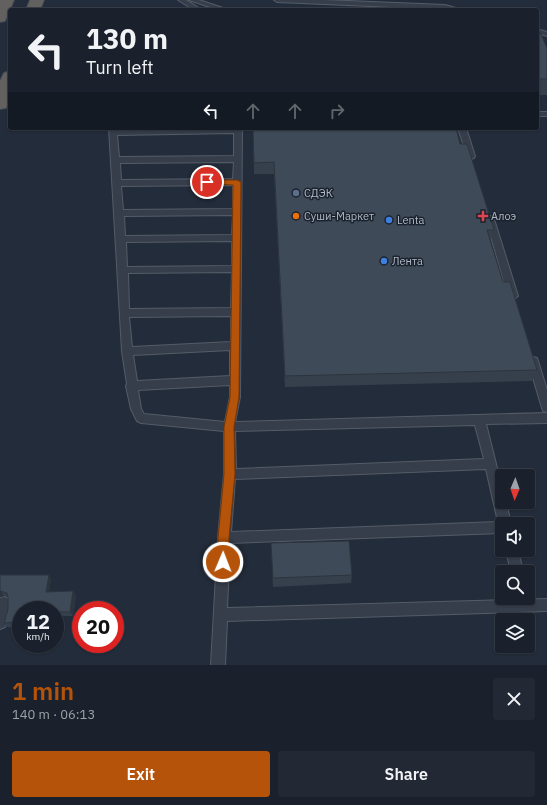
<!DOCTYPE html>
<html lang="en">
<head>
<meta charset="utf-8">
<style>
  body { margin:0; font-family:"IBM Plex Sans",sans-serif; background:#232934; color:#f1f3f6; height:100vh; display:flex; flex-direction:column; font-size:15px; white-space:nowrap }
  * { box-sizing:border-box; margin:0 }
  p { font-size:13px; color:#9fa3a9 }
  .icon { flex:none; width:22px; height:22px; fill:none; stroke:currentColor; stroke-width:2; stroke-linecap:round; stroke-linejoin:round }
  .map { position:relative; height:665px; overflow:hidden }
  .panel { display:flex; flex-direction:column; background:#1a212c; flex:1 }
  .panel>* { flex:none }
  .hud { position:absolute; left:8px; top:8px; width:531px; height:122px; border-radius:4px; box-shadow:0 1px 3px #0004,0 0 0 1px #383e48; background:#1a212c; color:#f1f3f6; overflow:hidden }
  .needle { width:26px; rotate:182deg }
  .tools { position:absolute; left:495px; top:469px; display:grid; gap:8px }
  .tools a { display:grid; place-items:center; width:40px; height:40px; border-radius:4px; background:#1a212c; box-shadow:0 1px 3px #0004,0 0 0 1px #383e48; font-size:20px }
  .speed { position:absolute; left:12px; top:601px; display:flex; gap:8px; font-size:20px; font-weight:700; text-align:center }
  .speed>* { display:grid; place-content:center; width:52px; height:52px; border-radius:50%; background:#1a212c; box-shadow:0 1px 3px #0004,0 0 0 1px #383e48; line-height:1 }
  .speed small { font-size:10px; font-weight:400 }
  .speed .limit { border:6px solid #d22; background:#fff; color:#111 }
  .pin { position:absolute; display:grid; place-items:center; width:34px; height:34px; color:#fff; margin:-17px; border:2px solid #fff; border-radius:50%; box-shadow:0 1px 4px #0007 }
  .me { position:absolute; width:44px; margin:-22px; rotate:1deg; stroke-linejoin:round; filter:drop-shadow(0 0 3px #0008) }
  .turn { display:flex; align-items:center; gap:14px; height:84px; padding:0 12px; font-size:18px }
  .turn .icon { width:52px; height:52px; stroke-width:2.5 }
  .turn b { display:block; font-size:28px; line-height:34px }
  .lanes { display:flex; align-items:center; height:38px; padding:0 12px; background:#0003; justify-content:center; gap:20px; direction:ltr }
  .lanes .off { opacity:.35 }
  .round { display:grid; place-items:center; flex:none; width:42px; height:42px; border-radius:4px; background:#232934 }
  .headline { display:flex; align-items:center; justify-content:space-between; height:68px; padding:0 12px }
  h1 { font-size:24px; font-weight:600; line-height:30px; color:#b45309 }
  .primary-button { display:flex; gap:8px; margin-top:auto; padding:8px 12px }
  .primary-button a { flex:1; height:46px; border-radius:4px; background:#b45309; color:#fff; font-size:16px; font-weight:600; line-height:46px; text-align:center }
  .primary-button a+a { background:#232934; color:#f1f3f6 }
  .map>svg:first-child { display:block }
  .lines { fill:none; stroke-linecap:round; stroke-linejoin:round }
  .service-casing { stroke:#545c68; stroke-width:2 }
  .trunk-casing { stroke:#414955; stroke-width:2 }
  .service { fill:#363e4b; fill-rule:evenodd }
  .trunk { fill:#62615f; fill-rule:evenodd }
  .wall { fill:#36404d }
  .shaded-wall { fill:#2c343e }
  .building { fill:#3f4a59; stroke:#2c343e }
  .route { fill:#b45309; stroke:#753606 }
  .service-dot { fill:#5c6f8a; stroke:#1b232f; stroke-width:1.5 }
  .food-dot { fill:#e8710a; stroke:#1b232f; stroke-width:1.5 }
  .health-dot { fill:#e0444e; stroke:#1b232f; stroke-width:1.5 }
  .shop-dot { fill:#3f7fe0; stroke:#1b232f; stroke-width:1.5 }
  .labels { text-anchor:middle; stroke-width:3; stroke-linejoin:round; paint-order:stroke }
  .poi-label { font-size:11px; fill:#b1b9c6; stroke:#1b232f; text-anchor:start }
</style>
</head>
<body>
<div class="map">
<svg width="547" height="665" viewBox="0 0 547 665">
  <rect width="100%" height="100%" fill="#232c3a"/>
  <g class="lines">
    <g class="service-casing">
      <g id="service">
        <polygon points="178,0 186,0 202,10 194,10"/>
        <polygon points="189,0 199,0 229,10 219,10"/>
        <polygon points="274,0 324,0 445,5 463,10 277,2"/>
        <polygon points="537,29 547,32 547,36 537,33"/>
        <rect x="537" y="112" width="10" height="4"/>
        <path d="M109,128H117V131L242,128L240,397L235,422L547,413V423L486,424L502,488V502H506L511,524H502V533L230,543L227,608L547,599V611L227,621L225,665H211L218,538L224,474V431L141,423L137,421L131,409L126,386L127,384L122,351ZM234,133V156L119,157L117,135ZM234,162L233,179L121,180L120,163ZM233,185V209L123,210L121,186ZM233,215L232,235L125,236L124,216ZM232,241V266L127,267L126,242ZM232,272L231,308L129,309L128,273ZM231,316V342L132,347L129,317ZM230,350V376L137,381L133,355ZM230,385V397L225,422L144,414L141,409L138,390ZM475,425L484,459L236,469L235,431ZM486,469L498,522L231,532L235,479Z"/>
        <polygon points="458,128 466,128 475,156 474,158 471,159 467,156"/>
        <polygon points="490,216 494,219 518,296 513,300 508,296 486,219"/>
        <polygon points="533,357 537,358 538,361 547,390 547,412 543,411 542,408 528,361 529,358"/>
        <polygon points="506,550 518,550 523,572 511,572"/>
        <path d="M4,597L9,599C12,606 8,619 5,627L0,629V598Z"/>
      </g>
    </g>
    <g class="trunk-casing">
      <g id="trunk">
        <polygon points="0,0 14,0 5,21 0,22"/>
        <polygon points="30,0 44,0 40,10 26,10"/>
        <polygon points="10,71 10,99 6,108 0,109 0,81 4,73"/>
      </g>
    </g>
    <use href="#service" class="service"/>
    <use href="#trunk" class="trunk"/>
  </g>
  <g class="wall">
    <polygon points="537,32 547,48 547,95 537,95"/>
    <polygon points="253,128 460,144 494,230 490,241 503,282 537,370 532,381 285,387 274,174 254,174"/>
    <polygon points="271,543 352,575 351,583 273,587"/>
    <polygon points="0,575 51,579 49,592 73,591 76,596 73,616 55,616 55,610 21,610 21,627 7,627 4,623 8,609 8,597 4,596 0,597"/>
  </g>
  <g class="shaded-wall">
    <polygon points="49,575 51,579 48,596 46,592"/>
    <polygon points="0,591 1,591 4,596 0,597"/>
    <polygon points="73,591 76,596 73,616 70,612"/>
  </g>
  <g class="building">
    <polygon points="537,32 540,32 547,48 547,79 537,79"/>
    <polygon points="253,128 456,128 460,144 467,144 494,230 487,230 503,282 510,282 537,370 285,376 274,162 254,163"/>
    <polygon points="349,541 352,575 273,578 271,543"/>
    <polygon points="0,575 49,575 46,592 73,591 70,612 55,612 55,610 21,610 21,622 4,623 8,609 8,597 7,593 0,591"/>
  </g>
  <polygon class="route" points="207,180 237,180 241,182 239,397 234,427 235,474 229,538 229,562 227,566 223,568 219,566 218,562 218,538 224,474 224,427 230,397 233,185 204,184 203,182"/>
  <circle class="service-dot" cx="296" cy="193" r="4"/>
  <circle class="food-dot" cx="296" cy="216" r="4"/>
  <path class="health-dot" d="M481 210h4v4h4v4h-4v4h-4v-4h-4v-4h4z"/>
  <g class="shop-dot">
    <circle cx="389" cy="220" r="4"/>
    <circle cx="384" cy="261" r="4"/>
  </g>
  <g class="labels">
    <g class="poi-label">
      <text x="304" y="197">СДЭК</text>
      <text x="304" y="220">Суши-Маркет</text>
      <text x="491" y="220">Алоэ</text>
      <text x="397" y="224">Lenta</text>
      <text x="392" y="265">Лента</text>
    </g>
  </g>
</svg>
<div class="tools">
<a><svg class="needle" viewBox="-14 -14 28 28"><path d="M0-13l5 13h-10z" fill="#e53935"/><path d="M0 13l5-13h-10z" fill="#9fa3a9"/></svg></a>
<a><svg class="icon" aria-label="sound" viewBox="0 0 24 24"><path d="M4 9h4l5-4v14l-5-4H4zM17 9q2 3 0 6"/></svg></a>
<a><svg class="icon" aria-label="search" viewBox="0 0 24 24"><circle cx="10" cy="10" r="6"/><path d="M15 15l6 6"/></svg></a>
<a><svg class="icon" aria-label="layers" viewBox="0 0 24 24"><path d="M12 4l9 5-9 5-9-5zM3 14l9 5 9-5"/></svg></a>
</div>
<div class="speed"><div>12<small>km/h</small></div><div class="limit">20</div></div>
<div class="pin" style="left:207px;top:182px;background:#d93025"><svg class="icon" aria-label="arrive" viewBox="0 0 24 24"><path d="M6 21V4h12l-3 4 3 4H6"/></svg></div>
<svg class="me" style="left:223px;top:562px" viewBox="-20 -20 40 40"><circle r="17" fill="#b45309" stroke="#fff" stroke-width="3"/><path d="M0-11L8 9 0 5-8 9z" fill="#fff"/></svg>
<div class="hud">
<div class="turn"><svg class="icon" aria-label="left" viewBox="0 0 24 24"><path d="M17 20v-9H6M10 6l-5 5 5 5"/></svg><div><b>130 m</b>Turn left</div></div>
<div class="lanes"><svg class="icon" aria-label="left" viewBox="0 0 24 24"><path d="M17 20v-9H6M10 6l-5 5 5 5"/></svg><svg class="icon off" aria-label="ahead" viewBox="0 0 24 24"><path d="M12 20V5M6 11l6-6 6 6"/></svg><svg class="icon off" aria-label="ahead" viewBox="0 0 24 24"><path d="M12 20V5M6 11l6-6 6 6"/></svg><svg class="icon off" aria-label="right" viewBox="0 0 24 24"><path d="M7 20v-9h11M14 6l5 5-5 5"/></svg></div>
</div>
</div>
<section class="panel">
<div class="headline"><div><h1>1 min</h1><p>140 m · 06:13</p></div><a class="round"><svg class="icon" aria-label="close" viewBox="0 0 24 24"><path d="M6 6l12 12M18 6L6 18"/></svg></a></div>
<div class="primary-button"><a>Exit</a><a>Share</a></div>
</section>
</body>
</html>
